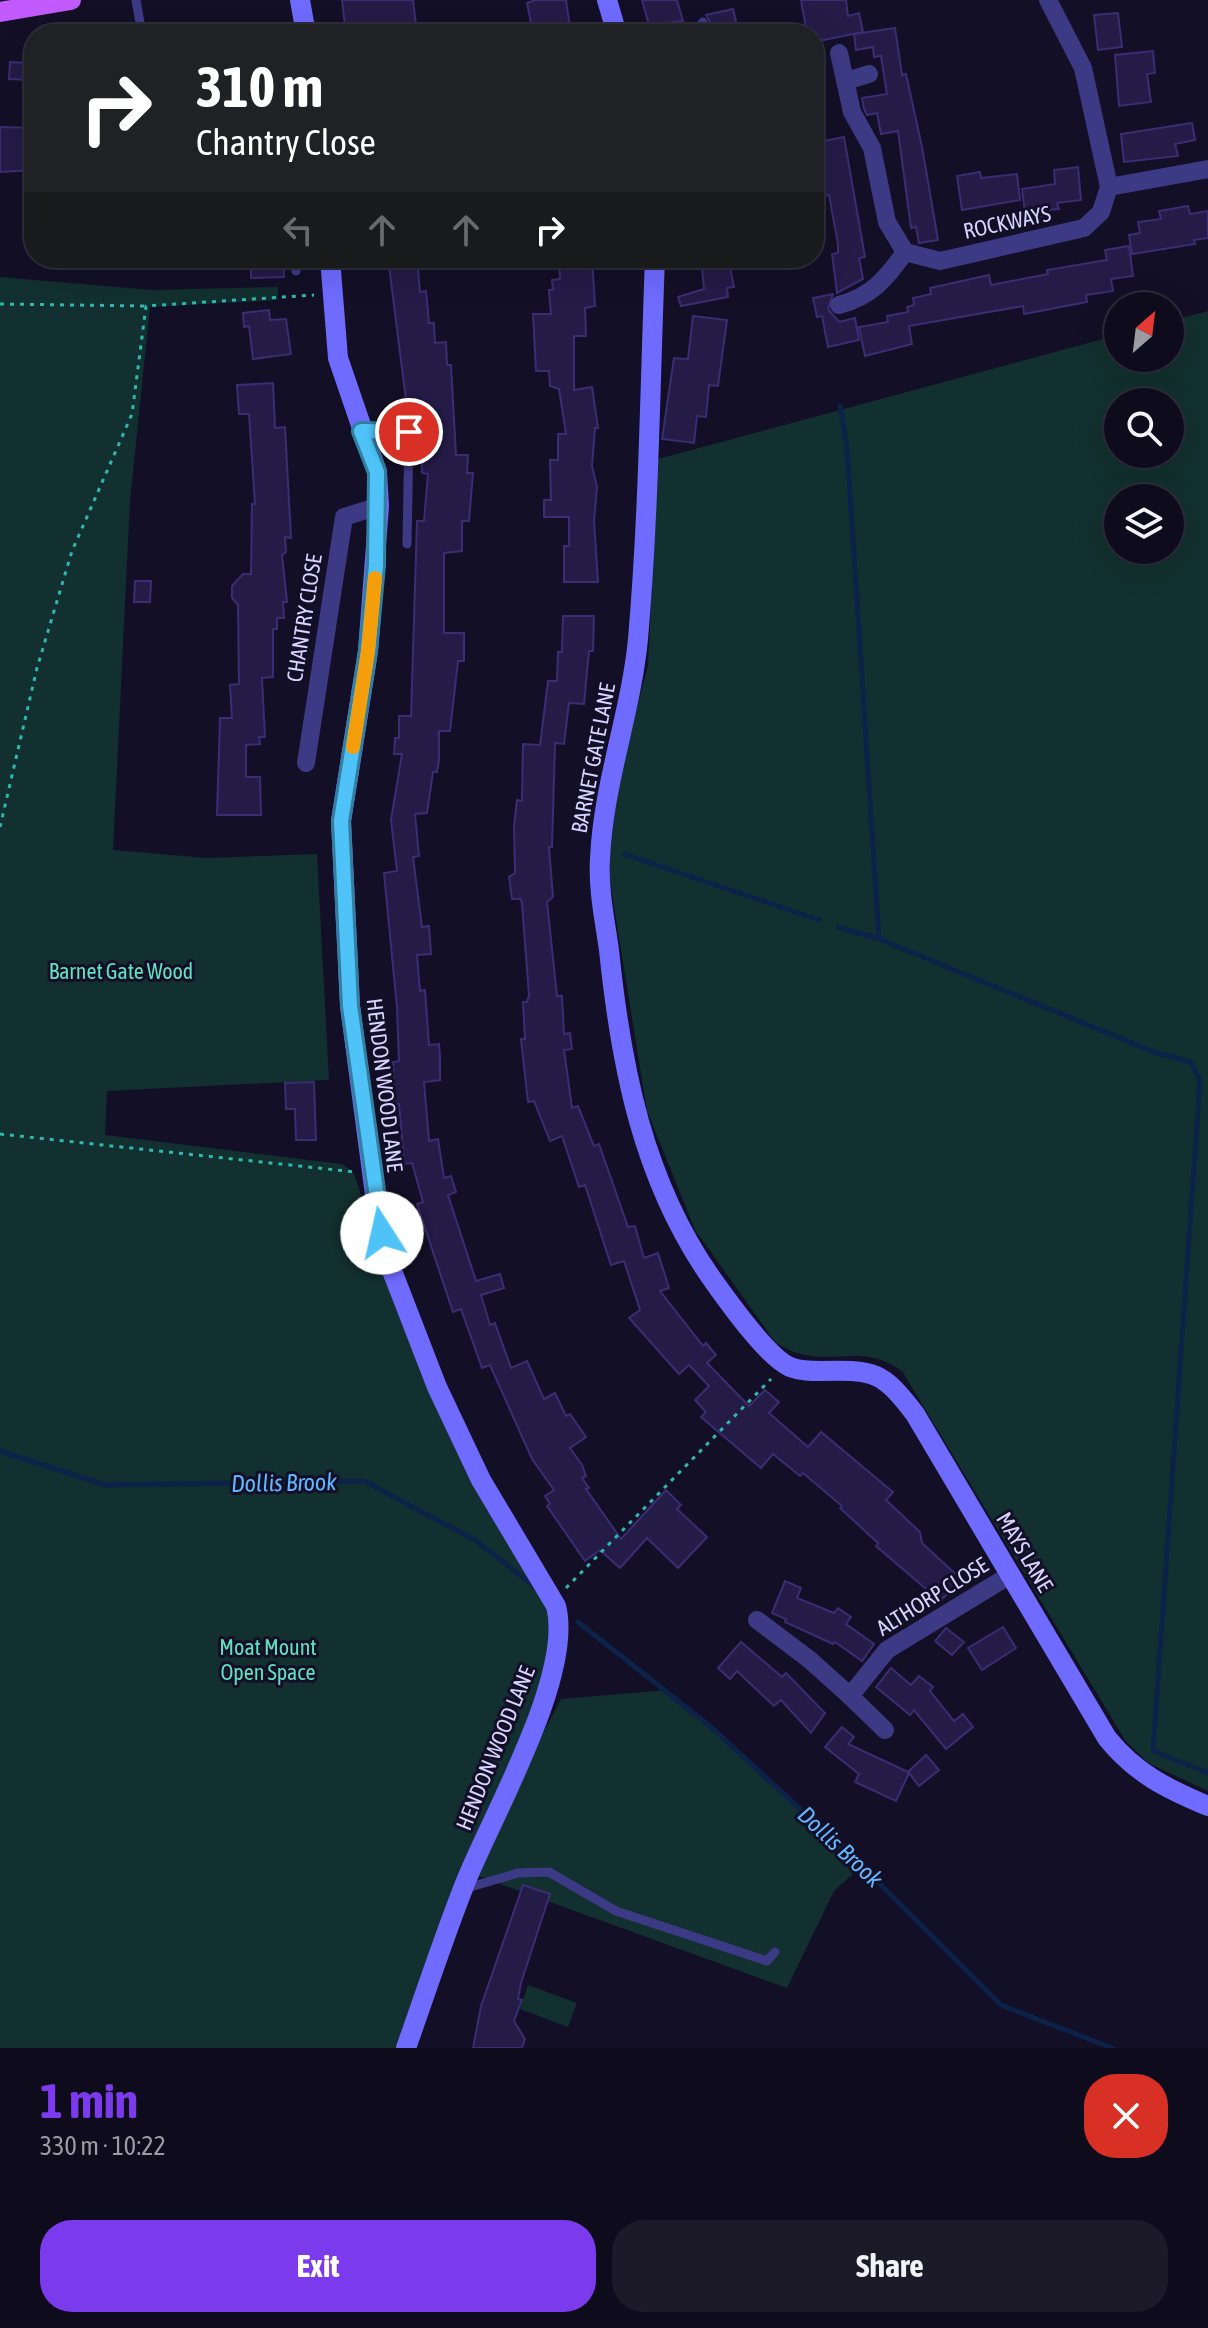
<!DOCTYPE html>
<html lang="en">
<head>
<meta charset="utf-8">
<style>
  body { margin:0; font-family:"Asap Condensed",sans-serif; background:#1c1929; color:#f1f3f6; height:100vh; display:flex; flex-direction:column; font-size:30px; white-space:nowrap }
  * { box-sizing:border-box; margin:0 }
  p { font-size:26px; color:#9b9ba3 }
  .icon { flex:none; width:44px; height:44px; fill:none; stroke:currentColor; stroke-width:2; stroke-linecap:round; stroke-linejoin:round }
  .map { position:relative; height:2048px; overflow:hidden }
  .sheet { display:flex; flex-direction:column; background:#0e0b1c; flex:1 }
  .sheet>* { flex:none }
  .guide { position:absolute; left:24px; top:24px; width:800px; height:244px; border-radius:32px; box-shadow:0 8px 32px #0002,0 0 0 2px #2e2b3b; background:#202124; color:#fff; overflow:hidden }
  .needle { width:52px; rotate:28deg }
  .tools { position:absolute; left:1104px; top:292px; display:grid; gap:16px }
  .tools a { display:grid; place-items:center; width:80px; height:80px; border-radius:50%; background:#0e0b1c; box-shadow:0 8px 32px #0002,0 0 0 2px #2e2b3b; font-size:40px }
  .pin { position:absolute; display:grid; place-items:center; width:68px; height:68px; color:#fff; margin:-34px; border:4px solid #fff; border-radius:50%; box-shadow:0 2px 8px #0007 }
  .me { position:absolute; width:88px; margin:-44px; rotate:350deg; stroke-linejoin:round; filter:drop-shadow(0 0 6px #0008) }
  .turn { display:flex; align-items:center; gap:28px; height:168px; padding:0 40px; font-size:36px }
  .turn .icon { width:104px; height:104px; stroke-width:2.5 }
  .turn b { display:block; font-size:56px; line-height:68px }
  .lanes { display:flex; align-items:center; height:76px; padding:0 40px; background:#0003; justify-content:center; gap:40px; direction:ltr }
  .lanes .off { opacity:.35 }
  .round { display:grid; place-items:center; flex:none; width:84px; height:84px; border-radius:32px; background:#1c1929 }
  .overview { display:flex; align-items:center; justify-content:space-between; height:136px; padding:0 40px }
  h1 { font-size:48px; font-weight:700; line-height:60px; color:#7c3aed }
  .primary-button { display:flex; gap:16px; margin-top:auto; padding:16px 40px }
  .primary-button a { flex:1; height:92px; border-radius:32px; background:#7c3aed; color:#fff; font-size:32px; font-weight:700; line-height:92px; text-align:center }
  .primary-button a+a { background:#1c1929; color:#f1f3f6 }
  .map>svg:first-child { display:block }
  .green { fill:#12302f; fill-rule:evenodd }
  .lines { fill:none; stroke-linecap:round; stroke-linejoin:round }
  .stream { stroke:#0c2248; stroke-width:5 }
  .building { fill:#241b47; stroke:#3b2d73; stroke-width:2 }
  .path { stroke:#2fb8b0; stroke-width:3; stroke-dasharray:4 6; stroke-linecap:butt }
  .lane { stroke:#3d3a85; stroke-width:9 }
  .street { stroke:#3d3a85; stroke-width:18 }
  .secondary { stroke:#6f6bff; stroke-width:20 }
  .primary { stroke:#c25bff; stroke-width:20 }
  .route-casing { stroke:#337fa1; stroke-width:20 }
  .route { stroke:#4fc3f7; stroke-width:14 }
  .slow { stroke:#f59e0b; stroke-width:14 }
  .labels { text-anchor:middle; stroke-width:6; stroke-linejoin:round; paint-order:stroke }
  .street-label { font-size:22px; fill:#d9d4ff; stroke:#130f26 }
  .park-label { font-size:22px; fill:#5fe0c0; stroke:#130f26 }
  .water-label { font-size:24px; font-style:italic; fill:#62b6ff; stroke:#130f26 }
</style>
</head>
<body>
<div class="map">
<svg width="1208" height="2048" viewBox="0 0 1208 2048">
  <rect width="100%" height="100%" fill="#130f26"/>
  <g class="green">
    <polygon points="0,277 152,290 278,287 278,300 150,307 130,501 113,850 207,858 317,854 329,1080 107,1091 105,1135 342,1164 353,1172 429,1390 556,1606 548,1691 400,2048 0,2048"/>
    <path d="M1208,311V1791L1148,1763L1125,1740L902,1371C856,1338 824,1375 775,1342L695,1230L647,1111L609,876L613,797L648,666L658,459L1118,335V358H1170V321ZM1118,402H1170V454H1118ZM1118,498H1170V550H1118Z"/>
    <polygon points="668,1690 864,1864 834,1891 787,1988 470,1873 561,1699"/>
    <polygon points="528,1985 577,2003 568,2027 520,2009"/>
  </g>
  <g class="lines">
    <g class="stream">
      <polyline points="840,406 847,446 879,939 1154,1052 1191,1062 1200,1081 1153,1751 1208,1773"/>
      <polyline points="624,854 819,920"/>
      <polyline points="838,927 879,939"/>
      <polyline points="0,1451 105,1485 364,1481 475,1540 535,1587"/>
      <polyline points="578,1622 710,1726 859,1863 1001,2005 1112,2048"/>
    </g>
  </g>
  <g class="building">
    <polygon points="342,0 413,0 416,25 346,34"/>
    <polygon points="535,0 566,0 571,34 539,34 538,27 532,28 527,3"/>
    <polygon points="642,0 677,0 683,21 649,25"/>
    <polygon points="801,0 846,0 848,16 859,13 863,32 814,42 814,34 807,34"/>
    <polygon points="733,9 739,34 708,34 710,22 706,15"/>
    <polygon points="1118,13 1122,47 1098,50 1094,15"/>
    <polygon points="895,28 902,75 906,74 922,147 938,240 919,243 916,227 911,228 898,131 881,134 877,113 867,115 864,109 862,98 887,94 881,56 874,57 873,47 856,50 854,34"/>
    <polygon points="1153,51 1155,73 1147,74 1151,102 1119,106 1115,55"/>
    <polygon points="10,62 27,63 26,80 9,79"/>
    <polygon points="1192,123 1195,140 1175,144 1178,156 1124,162 1121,134"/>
    <polygon points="0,127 34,128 34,170 0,172"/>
    <polygon points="844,137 865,257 859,258 863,279 837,293 832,254 838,253 838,244 829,195 814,197 814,143"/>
    <polygon points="1078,167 1081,200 1057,203 1059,209 1047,210 1048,216 1026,220 1022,189 1055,184 1054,170"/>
    <polygon points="980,172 981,178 1017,174 1020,200 962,210 957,176"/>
    <polygon points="1188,206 1190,214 1208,211 1208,238 1194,240 1195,244 1132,254 1129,235 1140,233 1138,222 1161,219 1159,211"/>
    <polygon points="1129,246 1133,276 1111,279 1113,291 1086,295 1087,302 1024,314 1023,306 909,326 912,344 865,356 859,327 888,322 887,316 908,312 907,307 914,305 913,298 931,294 930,288 989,275 991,285 1048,274 1047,270 1107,260 1105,250"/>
    <polygon points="251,258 283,258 284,277 251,278"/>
    <polygon points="388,258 417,258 420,292 426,291 429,323 434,323 435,343 446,342 447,365 451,365 456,455 468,455 467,473 473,473 469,521 462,521 462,551 444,553 444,633 464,633 464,661 458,661 450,731 439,731 439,760 437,772 433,772 427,813 415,814 419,856 413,857 422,927 429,926 431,954 417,955 420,991 425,990 429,1045 439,1044 440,1057 440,1080 424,1082 429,1141 438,1139 444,1178 451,1176 456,1192 448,1195 476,1281 500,1274 504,1288 481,1295 490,1325 495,1323 511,1368 527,1361 544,1399 555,1393 566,1416 570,1414 586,1437 570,1448 582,1465 586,1476 582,1478 589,1488 586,1489 621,1539 666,1490 681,1505 677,1509 707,1537 678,1568 647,1538 620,1568 600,1550 585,1561 547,1506 550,1504 545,1496 554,1490 532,1459 490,1365 482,1368 461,1309 453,1312 417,1204 423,1202 412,1163 404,1164 399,1104 395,1104 393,1062 399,1061 397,1008 384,873 397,871 391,820 402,754 394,754 395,738 399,738 399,716 411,716 417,521 424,521 428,474 422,473 421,438 427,438 425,407 407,408"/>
    <polygon points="563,258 592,258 595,306 585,308 586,336 574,336 574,390 592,387 598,428 595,428 592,466 597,487 594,521 598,582 564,582 564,546 569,546 569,517 544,517 544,500 551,500 550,460 558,460 558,434 566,434 559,389 550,386 549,371 536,371 533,314 551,314 549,290 553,290 552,280 560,279 559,261"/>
    <polygon points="701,258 728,258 734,287 727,288 728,297 681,306 678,297 704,289"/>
    <polygon points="833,294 828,309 839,322 855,318 859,340 828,347 822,316 817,317 813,298"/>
    <polygon points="269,310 270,320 286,319 291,354 253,359 249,326 244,327 243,313"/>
    <polygon points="693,316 727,320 718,386 709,385 706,417 697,416 694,443 662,439 674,358 688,359"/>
    <polygon points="273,383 275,428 285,427 291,538 285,537 286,552 282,555 287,602 283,602 284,618 277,618 277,629 273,629 273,677 262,678 265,737 259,737 260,744 246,745 246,777 260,777 261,815 217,815 220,718 232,718 230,685 239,684 238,605 232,598 232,586 243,574 251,574 252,504 255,504 249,414 239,414 237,385"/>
    <polygon points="135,581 151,581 150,602 134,602"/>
    <polygon points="563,616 594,616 593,651 589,651 584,704 569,703 564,744 555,743 552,847 549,847 553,897 547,902 557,996 562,996 564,1034 570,1033 572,1049 564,1050 572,1108 578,1106 594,1146 599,1144 628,1227 635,1226 644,1258 658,1253 669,1288 660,1291 703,1346 706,1343 716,1355 707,1363 749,1406 765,1390 779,1402 769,1413 808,1447 821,1432 893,1492 886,1500 920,1532 922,1543 962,1580 940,1601 876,1546 878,1543 840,1508 842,1506 803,1473 800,1476 773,1454 761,1468 701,1417 706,1412 695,1400 709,1386 689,1365 679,1374 629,1318 640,1310 624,1261 611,1265 585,1185 579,1187 562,1136 550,1141 534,1101 528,1102 521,1039 525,1039 523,1002 527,1002 529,995 522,904 521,899 512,899 509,877 515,873 514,826 517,800 522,801 523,744 540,745 548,681 557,681 558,652 562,652"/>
    <polygon points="314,1082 316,1140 296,1140 295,1109 286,1109 285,1083"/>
    <polygon points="785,1581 801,1588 797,1598 834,1613 838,1608 851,1617 846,1624 874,1644 862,1661 835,1642 833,1644 785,1622 786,1619 772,1613"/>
    <polygon points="1003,1627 1016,1648 982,1670 968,1648"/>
    <polygon points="946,1628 964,1642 952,1655 935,1641"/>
    <polygon points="741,1642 782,1677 786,1673 825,1713 811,1733 781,1700 774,1706 737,1671 730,1679 718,1668"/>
    <polygon points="891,1668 911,1685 919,1676 933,1687 930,1691 954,1721 963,1714 973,1727 946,1749 914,1710 910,1715 876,1687"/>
    <polygon points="842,1727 854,1737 848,1744 908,1772 926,1755 939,1770 919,1786 909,1773 896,1801 855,1782 859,1774 825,1747"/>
    <polygon points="523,1885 550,1894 521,1983 518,1999 522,2000 514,2021 525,2039 522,2048 473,2048 481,2006"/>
  </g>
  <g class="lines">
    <g class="path">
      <polyline points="0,304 146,306"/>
      <polyline points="0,827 37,668 72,551 132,414 146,306 314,295"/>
      <polyline points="0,1134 355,1172"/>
      <polyline points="566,1588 771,1379"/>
    </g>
    <g class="lane">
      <polyline points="136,0 142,34"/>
      <polyline points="636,34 673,30 677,34"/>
      <polyline points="694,34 703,22"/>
      <polyline points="296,271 297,258"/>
      <polyline points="364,431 409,432 407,544"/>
      <polyline points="467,1888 518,1873 549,1872 616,1911 767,1961 775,1952"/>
    </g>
    <g class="street">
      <polyline points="839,53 852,112 872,148 887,222 905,252 940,261 1084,228 1101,212 1109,187 1083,68 1048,0"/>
      <polyline points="846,81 869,74"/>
      <polyline points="1109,187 1208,169"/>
      <path d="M839,305C871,297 887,278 905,252"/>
      <polyline points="306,763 344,517 379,506"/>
      <polyline points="757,1620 810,1660 850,1696"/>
      <polyline points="885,1730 850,1696 887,1650 1010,1575"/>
    </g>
    <g class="secondary">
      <polyline points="300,0 306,34"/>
      <polyline points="607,0 617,34"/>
      <path d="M330,258L338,358L377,472L379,506L368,651L341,821L350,1006L376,1202L389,1263L437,1387L481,1480L556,1606C574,1674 493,1814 466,1881C444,1936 426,1992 406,2048"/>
      <path d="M655,258C650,385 649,512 638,639C631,713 603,784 600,859C598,889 605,921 609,950C621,1067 643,1181 712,1279C727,1300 767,1357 790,1367C800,1371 811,1371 822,1371C875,1370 882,1371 915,1414L1107,1738C1135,1773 1167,1789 1208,1806"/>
    </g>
    <polyline class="primary" points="0,12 71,0"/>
  </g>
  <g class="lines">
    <g class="route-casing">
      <polyline id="route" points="382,1233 350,1006 341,821 368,651 376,565 377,472 361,431 409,432"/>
    </g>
    <use href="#route" class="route"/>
    <polyline class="slow" points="353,747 368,651 375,578"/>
  </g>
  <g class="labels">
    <g class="street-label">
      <text transform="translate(1007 222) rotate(-12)" y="8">ROCKWAYS</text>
      <text transform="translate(304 618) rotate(-81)" y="8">CHANTRY CLOSE</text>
      <text transform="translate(593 758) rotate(-79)" y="8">BARNET GATE LANE</text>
      <text transform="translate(385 1085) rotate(83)" y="8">HENDON WOOD LANE</text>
      <text transform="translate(1025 1552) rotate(59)" y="8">MAYS LANE</text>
      <text transform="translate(932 1596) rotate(-32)" y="8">ALTHORP CLOSE</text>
      <text transform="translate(495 1748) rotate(-68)" y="8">HENDON WOOD LANE</text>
    </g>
    <g class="park-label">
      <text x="121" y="979">Barnet Gate Wood</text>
      <text x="268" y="1655">Moat Mount<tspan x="268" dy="25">Open Space</tspan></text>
    </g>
    <g class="water-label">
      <text transform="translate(284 1483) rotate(-1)" y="8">Dollis Brook</text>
      <text transform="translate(840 1847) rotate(43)" y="8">Dollis Brook</text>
    </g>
  </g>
</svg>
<div class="tools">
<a><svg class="needle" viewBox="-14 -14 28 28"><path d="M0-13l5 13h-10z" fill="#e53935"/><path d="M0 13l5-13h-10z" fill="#9b9ba3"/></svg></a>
<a><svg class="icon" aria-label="search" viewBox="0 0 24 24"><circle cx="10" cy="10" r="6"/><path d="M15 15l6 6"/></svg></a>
<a><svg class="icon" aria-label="layers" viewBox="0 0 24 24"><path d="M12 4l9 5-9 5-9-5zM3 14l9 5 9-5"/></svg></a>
</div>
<div class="pin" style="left:409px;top:432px;background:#d93025"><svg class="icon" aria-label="arrive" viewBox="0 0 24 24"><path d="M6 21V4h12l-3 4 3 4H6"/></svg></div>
<svg class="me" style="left:382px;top:1233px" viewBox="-20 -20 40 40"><circle r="19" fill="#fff"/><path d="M0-13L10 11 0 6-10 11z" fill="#4fc3f7"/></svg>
<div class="guide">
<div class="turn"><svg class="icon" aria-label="right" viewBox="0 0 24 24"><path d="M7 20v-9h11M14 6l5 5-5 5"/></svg><div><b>310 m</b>Chantry Close</div></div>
<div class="lanes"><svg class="icon off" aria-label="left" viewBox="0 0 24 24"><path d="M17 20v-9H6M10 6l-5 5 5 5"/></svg><svg class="icon off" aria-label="ahead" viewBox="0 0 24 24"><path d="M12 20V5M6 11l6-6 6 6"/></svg><svg class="icon off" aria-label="ahead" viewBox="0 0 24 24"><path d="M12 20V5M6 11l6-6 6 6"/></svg><svg class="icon" aria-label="right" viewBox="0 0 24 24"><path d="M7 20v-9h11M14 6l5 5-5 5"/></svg></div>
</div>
</div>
<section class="sheet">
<div class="overview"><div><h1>1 min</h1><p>330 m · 10:22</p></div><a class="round" style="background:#d93025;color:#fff"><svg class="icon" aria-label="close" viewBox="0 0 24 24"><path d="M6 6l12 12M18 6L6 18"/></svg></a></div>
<div class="primary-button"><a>Exit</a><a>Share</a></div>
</section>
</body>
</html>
